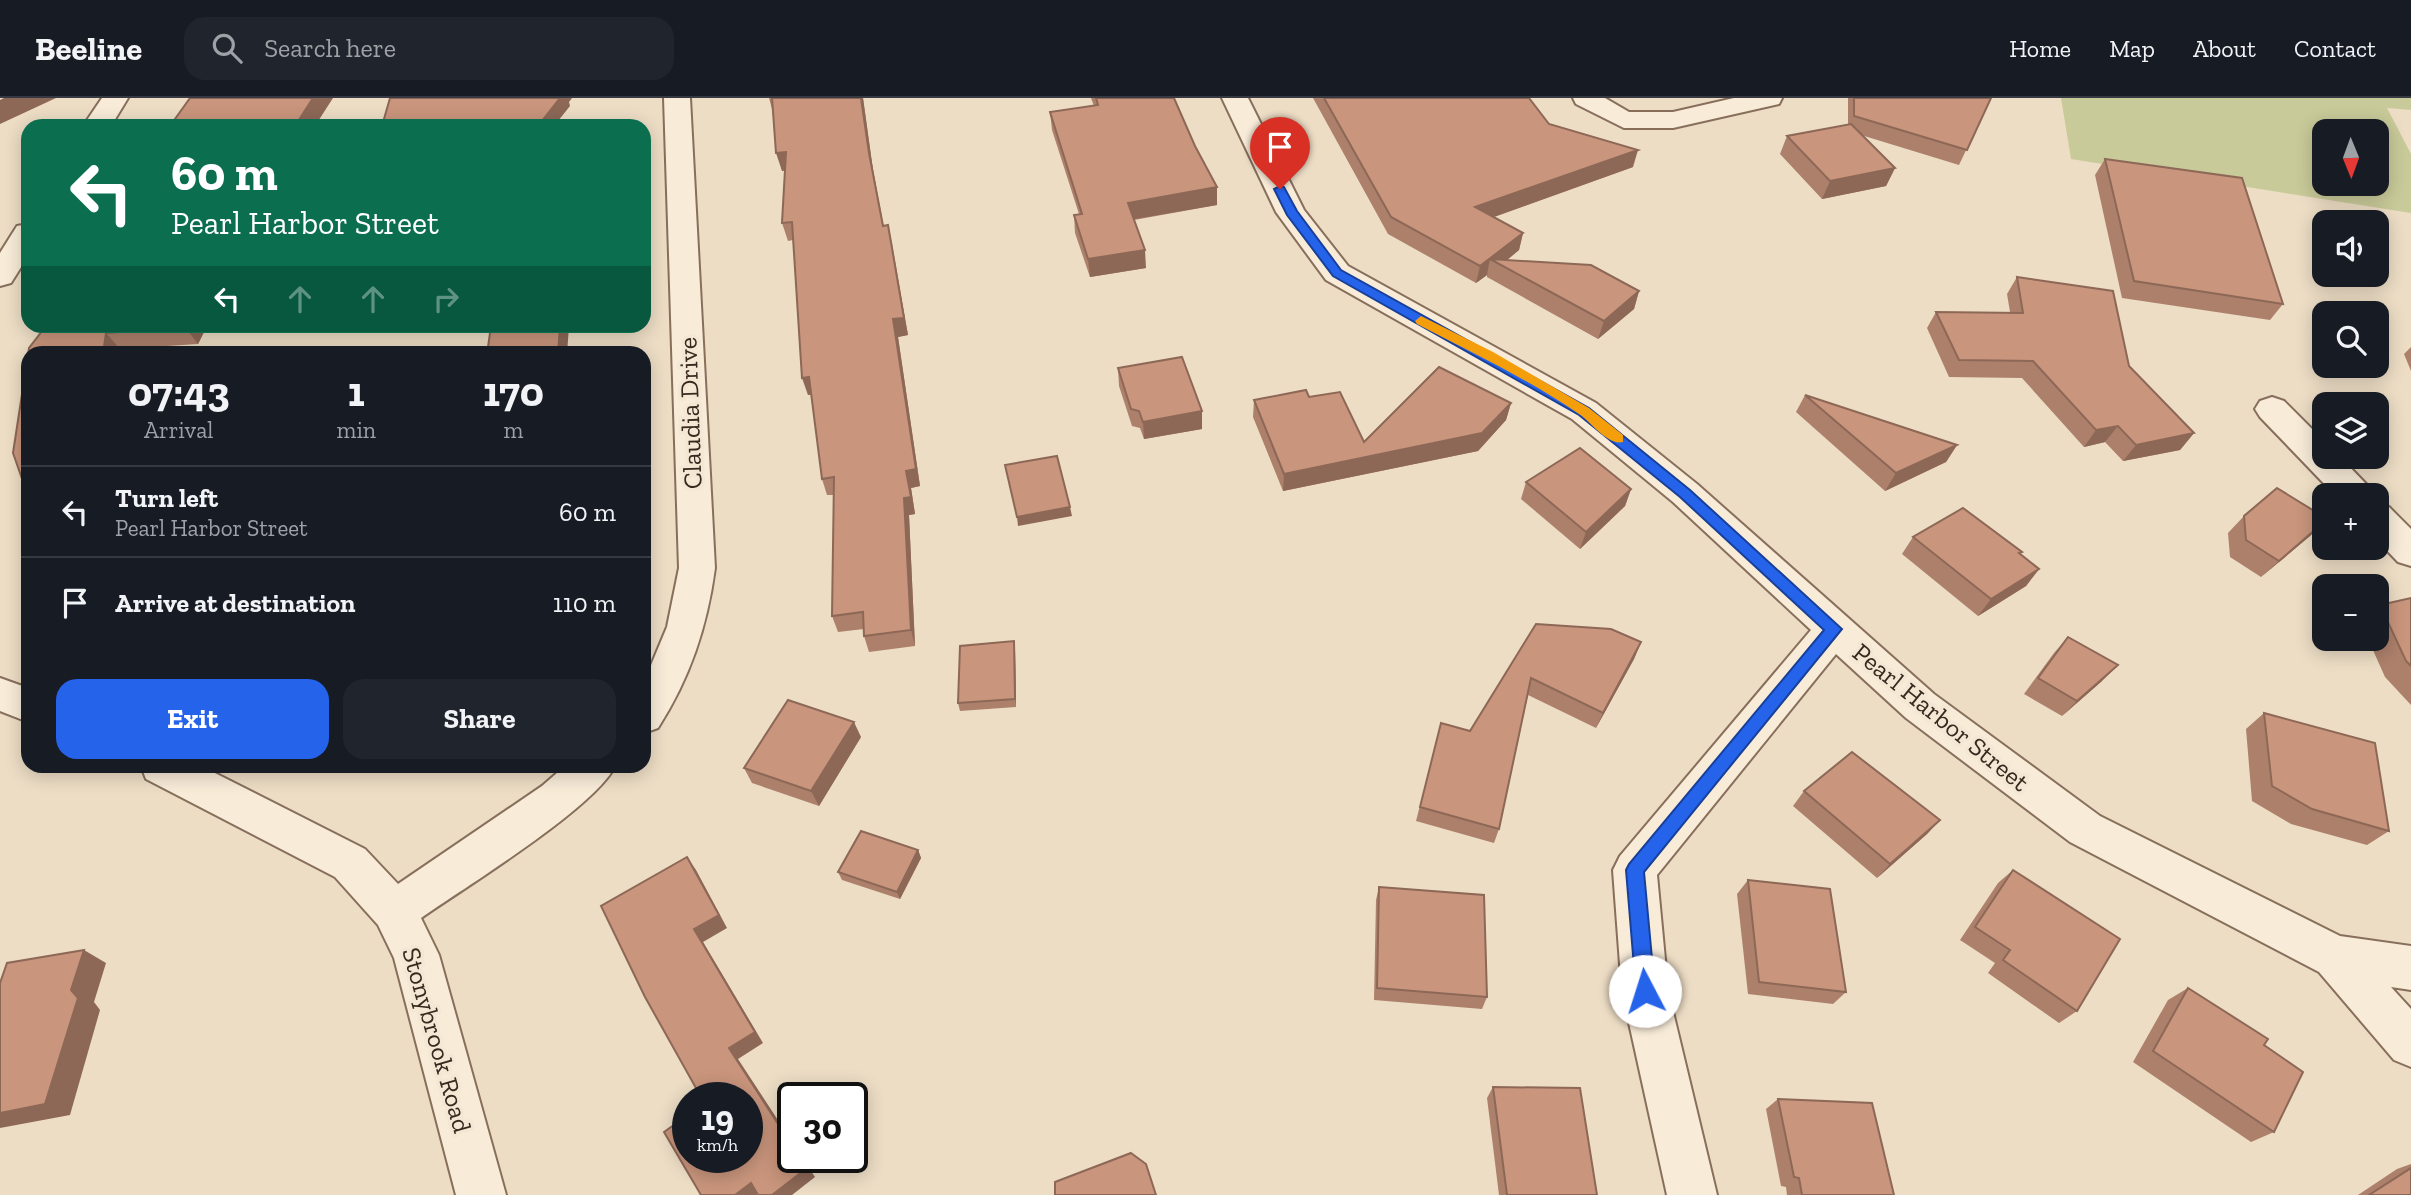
<!DOCTYPE html>
<html lang="en">
<head>
<meta charset="utf-8">
<style>
  body { margin:0; font-family:"Zilla Slab",serif; background:#20242c; color:#f1f3f6; height:100vh; display:flex; flex-direction:column; font-size:26px; white-space:nowrap }
  * { box-sizing:border-box; margin:0 }
  p { font-size:23px; color:#9ea1a6 }
  .icon { flex:none; width:38px; height:38px; fill:none; stroke:currentColor; stroke-width:2; stroke-linecap:round; stroke-linejoin:round }
  .map { position:relative; flex:1; overflow:hidden }
  .sheet { position:absolute; left:21px; top:248px; width:630px; height:427px; display:flex; flex-direction:column; background:#171b24; border-radius:21px; box-shadow:0 4px 18px #0003 }
  .sheet>* { flex:none }
  .banner { position:absolute; left:21px; top:21px; width:630px; height:214px; border-radius:21px; box-shadow:0 4px 18px #0003; background:#0b6e4f; color:#fff; overflow:hidden }
  .needle { width:46px; rotate:179deg }
  .buttons { position:absolute; left:2312px; top:21px; display:grid; gap:14px }
  .buttons a { display:grid; place-items:center; width:77px; height:77px; border-radius:14px; background:#171b24; box-shadow:0 4px 18px #0003; font-size:35px }
  .speed { position:absolute; left:672px; top:984px; display:flex; gap:14px; font-size:35px; font-weight:700; text-align:center }
  .speed>* { display:grid; place-content:center; width:91px; height:91px; border-radius:50%; background:#171b24; box-shadow:0 4px 18px #0003; line-height:1 }
  .speed small { font-size:18px; font-weight:400 }
  .speed .limit { border:4px solid #111; border-radius:10px; background:#fff; color:#111 }
  .pin { position:absolute; display:grid; place-items:center; width:60px; height:60px; color:#fff; margin:-72px -30px; border-radius:50% 50% 50% 0; rotate:-45deg; box-shadow:0 0 7px #0007 }
  .pin .icon { rotate:45deg }
  .me { position:absolute; width:77px; margin:-38px; rotate:355deg; stroke-linejoin:round; filter:drop-shadow(0 0 5px #0008) }
  .turn { display:flex; align-items:center; gap:24px; height:147px; padding:0 35px; font-size:32px }
  .turn .icon { width:91px; height:91px; stroke-width:2.5 }
  .turn b { display:block; font-size:49px; line-height:60px }
  .lanes { display:flex; align-items:center; height:66px; padding:0 35px; background:#0003; justify-content:center; gap:35px; direction:ltr }
  .lanes .off { opacity:.35 }
  .eta { display:flex; justify-content:space-evenly; align-items:center; height:119px; text-align:center }
  .eta b { font-size:42px; font-weight:700; line-height:49px }
  .button { display:flex; gap:14px; margin-top:auto; padding:14px 35px }
  .button a { flex:1; height:80px; border-radius:21px; background:#2563eb; color:#fff; font-size:28px; font-weight:700; line-height:80px; text-align:center }
  .button a+a { background:#20242c; color:#f1f3f6 }
  ul { padding:0; list-style:none }
  li { display:flex; align-items:center; gap:21px; height:91px; padding:0 35px; border-top:2px solid #363941 }
  li div { flex:1 }
  li b { display:block; font-size:26px }
  li em { font-style:normal }
  header { display:flex; align-items:center; gap:42px; box-sizing:border-box; height:98px; padding:0 35px; background:#171b24; border-bottom:2px solid #363941 }
  header strong { font-size:33px }
  nav { display:flex; gap:38px; margin-inline-start:auto; font-size:24px }
  .search { width:490px; height:63px; background:#20242c; display:flex; align-items:center; gap:18px; box-sizing:border-box; padding:0 24px; border-radius:21px; color:#9ea1a6; font-size:26px }
  .map>svg:first-child { display:block }
  .green { fill:#c9ca99; fill-rule:evenodd }
  .lines { fill:none; stroke-linecap:round; stroke-linejoin:round }
  .minor-casing { stroke:#876f5c; stroke-width:4 }
  .minor { fill:#f8ebd8; fill-rule:evenodd }
  .wall { fill:#ad806b }
  .shaded-wall { fill:#8d6857 }
  .building { fill:#c9957c; stroke:#8d6857; stroke-width:2 }
  .route { fill:#2563eb; stroke:#184099; stroke-width:2 }
  .slow { fill:#f59e0b }
  .labels { text-anchor:middle; stroke-width:7; stroke-linejoin:round; paint-order:stroke }
  .street-label { font-size:26px; fill:#38291f; stroke:#f4e8d4 }
</style>
</head>
<body>
<header>
<strong>Beeline</strong>
<div class="search"><svg class="icon" aria-label="search" viewBox="0 0 24 24"><circle cx="10" cy="10" r="6"/><path d="M15 15l6 6"/></svg>Search here</div>
<nav><a>Home</a><a>Map</a><a>About</a><a>Contact</a></nav>
</header>
<div class="map">
<svg width="2411" height="1097" viewBox="0 0 2411 1097">
  <rect width="100%" height="100%" fill="#edddc5"/>
  <path class="green" d="M2061,0H2411V12L2387,10L2411,56V115L2071,61ZM2324,33H2376V86H2324Z"/>
  <g class="lines">
    <g class="minor-casing">
      <g id="minor">
        <polygon points="102,0 128,0 111,28 83,28"/>
        <path d="M664,0H690L715,470C707,529 690,580 658,630L644,635V584L667,529L679,470Z"/>
        <polygon points="1222,0 1248,0 1304,112 1348,168 1596,305 1697,386 1934,596 2100,718 2340,838 2411,848 2411,892 2391,889 2411,911 2411,969 2394,962 2319,874 2070,744 1906,620 1836,556 1657,777 1668,893 1717,1097 1667,1097 1622,893 1613,772 1620,758 1811,532 1673,404 1572,321 1326,182 1276,114"/>
        <polygon points="1573,0 1605,0 1629,14 1673,14 1734,0 1782,0 1779,6 1673,30 1624,30 1576,6"/>
        <polygon points="28,126 28,158 11,185 0,188 0,155 17,128"/>
        <polygon points="2272,299 2284,303 2324,343 2324,359 2340,359 2368,388 2374,397 2335,397 2260,319 2255,311 2260,303"/>
        <polygon points="2376,405 2389,409 2411,431 2411,468 2398,464 2376,441"/>
        <polygon points="0,580 28,590 28,624 0,613"/>
        <path d="M141,668H201L365,751L398,786L542,688L565,668H615C596,709 464,790 421,820L439,857L506,1097H456L394,860L378,827L335,779L146,681Z"/>
      </g>
    </g>
    <use href="#minor" class="minor"/>
  </g>
  <g class="wall">
    <polygon points="769,0 863,0 873,72 883,128 888,127 892,145 908,237 898,239 920,388 911,390 915,416 909,417 915,548 869,554 864,538 864,531 838,534 832,518 834,397 827,397 822,381 811,296 808,297 793,142 788,143 782,125 785,72 782,73 773,11 772,11"/>
    <polygon points="1091,0 1174,0 1195,48 1217,89 1217,107 1134,122 1146,170 1090,179 1075,135 1074,117 1079,116 1052,32 1050,14 1094,8"/>
    <polygon points="1313,0 1529,0 1549,26 1633,69 1493,119 1523,135 1519,152 1507,162 1639,193 1634,211 1598,241 1487,179 1487,177 1476,185 1388,136"/>
    <polygon points="1848,0 1991,0 1959,67 1861,37 1895,70 1886,88 1822,101 1780,56 1787,38 1848,27"/>
    <polygon points="2105,61 2283,206 2270,222 2122,200 2095,77"/>
    <polygon points="2017,179 2129,268 2194,335 2180,352 2123,363 2105,344 2084,349 2022,280 1949,279 1927,230 1936,214 2010,214 2007,196"/>
    <polygon points="46,228 207,228 198,246 120,251"/>
    <polygon points="2411,249 2411,273 2404,256"/>
    <polygon points="1118,270 1202,331 1144,341 1140,330 1132,328 1119,288"/>
    <polygon points="1805,297 1957,347 1946,364 1885,393 1796,314"/>
    <polygon points="1309,299 1364,344 1511,305 1506,322 1478,353 1283,393 1253,319 1254,302"/>
    <polygon points="1526,384 1631,391 1625,408 1580,451 1521,401"/>
    <polygon points="2244,418 2324,424 2310,438 2261,479 2230,459 2228,435"/>
    <polygon points="1913,439 2020,456 2039,471 2026,488 1978,518 1902,456"/>
    <polygon points="2411,500 2411,607 2385,579 2368,541 2376,541 2376,509 2380,507"/>
    <polygon points="1536,526 1641,544 1634,561 1596,630 1528,597 1499,731 1494,745 1416,723 1441,625 1470,633"/>
    <polygon points="2068,539 2102,583 2062,618 2024,596 2054,555"/>
    <polygon points="1014,543 1015,551 1016,609 960,613 958,605"/>
    <polygon points="2264,615 2389,733 2367,747 2291,726 2252,703 2246,631"/>
    <polygon points="861,639 819,708 752,685 744,670"/>
    <polygon points="1804,693 1940,722 1927,736 1877,780 1793,708"/>
    <polygon points="918,752 921,760 900,801 842,782 838,774"/>
    <polygon points="2013,772 2077,913 2059,925 1988,875 1995,865 1960,842 1998,785"/>
    <polygon points="1748,782 1846,894 1833,906 1748,896 1737,796"/>
    <polygon points="1379,789 1487,899 1482,911 1374,902 1376,802"/>
    <polygon points="2188,890 2264,947 2274,1034 2251,1044 2133,964 2168,902"/>
    <polygon points="1493,989 1597,1097 1499,1097 1487,1000"/>
    <polygon points="1778,1001 1894,1097 1787,1097 1786,1089 1781,1088 1766,1011"/>
    <polygon points="2411,1066 2411,1097 2358,1097 2397,1071"/>
  </g>
  <g class="shaded-wall">
    <polygon points="4,0 56,0 0,26 0,2"/>
    <polygon points="313,0 333,0 315,28 295,28"/>
    <polygon points="560,0 572,0 569,4 570,8 554,28 538,28"/>
    <polygon points="861,0 863,0 873,72 887,145 869,55"/>
    <polygon points="1638,52 1633,69 1472,127 1475,109"/>
    <polygon points="786,54 791,71 782,73 776,55"/>
    <polygon points="1895,70 1886,88 1822,101 1830,83"/>
    <polygon points="1217,89 1217,107 1129,122 1128,105"/>
    <polygon points="888,127 908,237 898,239 920,388 911,390 915,416 909,417 915,548 911,532 904,400 906,373 893,221"/>
    <polygon points="1523,135 1519,152 1501,167 1490,161 1487,177 1476,185 1480,168"/>
    <polygon points="1145,152 1146,170 1090,179 1088,161"/>
    <polygon points="1639,193 1634,211 1598,241 1604,223"/>
    <polygon points="186,228 207,228 198,246 185,229"/>
    <polygon points="560,228 569,228 567,256 558,256"/>
    <polygon points="106,235 120,251 119,256 103,256"/>
    <polygon points="809,279 815,296 808,297 802,280"/>
    <polygon points="1511,305 1506,322 1478,353 1283,393 1284,376"/>
    <polygon points="1202,313 1202,331 1144,341 1143,324"/>
    <polygon points="2118,328 2105,344 2084,349 2096,332"/>
    <polygon points="2194,335 2180,352 2123,363 2136,347"/>
    <polygon points="1957,347 1946,364 1885,393 1896,375"/>
    <polygon points="1631,391 1625,408 1580,451 1586,434"/>
    <polygon points="1070,409 1072,418 1018,428 1017,419"/>
    <polygon points="2324,424 2310,438 2261,479 2279,463"/>
    <polygon points="2039,471 2026,488 1978,518 1991,501"/>
    <polygon points="1014,543 1015,551 1016,609 1015,601"/>
    <polygon points="1641,544 1634,561 1596,630 1603,615"/>
    <polygon points="2118,567 2102,583 2062,618 2077,603"/>
    <polygon points="854,624 861,639 819,708 811,693"/>
    <polygon points="1940,722 1927,736 1877,780 1890,766"/>
    <polygon points="918,752 921,760 900,801 897,794"/>
    <polygon points="687,759 696,772 727,830 703,844 763,945 738,961 793,1045 793,1049 729,950 694,831"/>
    <polygon points="84,852 106,865 94,904 100,912 70,1017 0,1030 0,1015 71,892"/>
    <polygon points="799,1059 802,1059 815,1079 792,1097 772,1097"/>
    <polygon points="751,1085 760,1094 756,1097 735,1097"/>
  </g>
  <g class="building">
    <polygon points="190,0 313,0 295,28 170,28"/>
    <polygon points="390,0 560,0 538,28 382,28"/>
    <polygon points="772,0 861,0 869,55 883,128 888,127 904,220 893,221 916,371 906,373 911,399 904,400 911,532 864,538 863,514 832,518 834,379 822,381 809,279 802,280 792,124 782,125 786,54 776,55"/>
    <polygon points="1096,0 1174,0 1195,48 1217,89 1128,105 1145,152 1088,161 1074,117 1082,116 1050,14 1098,7"/>
    <polygon points="1324,0 1529,0 1549,26 1638,52 1475,109 1523,135 1480,168 1391,119"/>
    <polygon points="1854,0 1991,0 1967,52 1854,18"/>
    <polygon points="1851,26 1895,70 1830,83 1787,38"/>
    <polygon points="2105,61 2242,80 2283,206 2134,183"/>
    <polygon points="1490,161 1591,167 1639,193 1604,223"/>
    <polygon points="2017,179 2113,193 2129,268 2194,335 2136,347 2118,328 2096,332 2033,263 1959,262 1936,214 2023,215"/>
    <polygon points="46,228 186,228 185,229 106,235 103,256 28,256 29,250"/>
    <polygon points="491,228 560,228 558,256 487,256"/>
    <polygon points="28,257 28,398 13,355"/>
    <polygon points="1182,259 1202,313 1143,324 1139,313 1131,311 1118,270"/>
    <polygon points="1439,269 1511,305 1482,335 1284,376 1254,302 1306,292 1309,299 1340,294 1364,344"/>
    <polygon points="1805,297 1957,347 1896,375"/>
    <polygon points="1580,350 1631,391 1586,434 1526,384"/>
    <polygon points="1057,358 1070,409 1017,419 1005,367"/>
    <polygon points="2277,390 2324,419 2324,424 2279,463 2246,442 2244,418"/>
    <polygon points="1963,410 2022,454 2019,455 2039,471 1991,501 1913,439"/>
    <polygon points="2411,500 2411,568 2406,563 2380,507"/>
    <polygon points="1536,526 1611,531 1641,544 1603,615 1531,580 1499,731 1420,709 1441,625 1470,633"/>
    <polygon points="2068,539 2118,567 2077,603 2038,580"/>
    <polygon points="1014,543 1015,601 958,605 960,548"/>
    <polygon points="788,602 854,624 811,693 744,670"/>
    <polygon points="2264,615 2375,645 2389,733 2312,711 2272,688"/>
    <polygon points="1852,654 1940,722 1890,766 1804,693"/>
    <polygon points="861,733 918,752 897,794 838,774"/>
    <polygon points="687,759 719,817 694,831 755,934 729,950 793,1049 793,1059 799,1059 807,1070 772,1097 758,1097 751,1085 735,1097 701,1097 664,1034 688,1017 688,1059 747,1059 747,999 701,999 645,899 601,808"/>
    <polygon points="2013,772 2120,841 2077,913 2003,862 2010,852 1975,829"/>
    <polygon points="1748,782 1830,791 1846,894 1759,884"/>
    <polygon points="1379,789 1484,797 1487,899 1377,890"/>
    <polygon points="84,852 71,892 78,900 45,1006 0,1015 0,885 7,865"/>
    <polygon points="2188,890 2268,941 2264,947 2303,974 2274,1034 2153,953"/>
    <polygon points="1493,989 1580,990 1597,1097 1507,1097"/>
    <polygon points="1778,1001 1872,1005 1894,1097 1802,1097 1799,1080 1794,1079"/>
    <polygon points="1131,1055 1146,1066 1156,1097 1055,1097 1055,1084"/>
    <polygon points="2411,1070 2411,1097 2369,1097"/>
  </g>
  <polygon class="route" points="1280,88 1284,89 1297,113 1341,172 1589,310 1690,392 1842,531 1644,774 1655,893 1652,900 1645,902 1639,900 1636,893 1626,772 1629,766 1824,532 1680,399 1579,317 1333,178 1287,117 1274,91"/>
  <path class="slow" d="M1421,218L1493,254L1589,310L1623,337V344C1608,348 1591,324 1579,316C1528,281 1471,254 1417,226L1415,223Z"/>
  <g class="labels">
    <g class="street-label">
      <text transform="translate(690 315) rotate(-92)" y="9">Claudia Drive</text>
      <text transform="translate(1941 619) rotate(39)" y="9">Pearl Harbor Street</text>
      <text transform="translate(437 942) rotate(74)" y="9">Stonybrook Road</text>
    </g>
  </g>
</svg>
<div class="buttons">
<a><svg class="needle" viewBox="-14 -14 28 28"><path d="M0-13l5 13h-10z" fill="#e53935"/><path d="M0 13l5-13h-10z" fill="#9ea1a6"/></svg></a>
<a><svg class="icon" aria-label="sound" viewBox="0 0 24 24"><path d="M4 9h4l5-4v14l-5-4H4zM17 9q2 3 0 6"/></svg></a>
<a><svg class="icon" aria-label="search" viewBox="0 0 24 24"><circle cx="10" cy="10" r="6"/><path d="M15 15l6 6"/></svg></a>
<a><svg class="icon" aria-label="layers" viewBox="0 0 24 24"><path d="M12 4l9 5-9 5-9-5zM3 14l9 5 9-5"/></svg></a>
<a>+</a>
<a>−</a>
</div>
<div class="speed"><div>19<small>km/h</small></div><div class="limit">30</div></div>
<div class="pin" style="left:1280px;top:91px;background:#d93025"><svg class="icon" aria-label="arrive" viewBox="0 0 24 24"><path d="M6 21V4h12l-3 4 3 4H6"/></svg></div>
<svg class="me" style="left:1645px;top:893px" viewBox="-20 -20 40 40"><circle r="19" fill="#fff"/><path d="M0-13L10 11 0 6-10 11z" fill="#2563eb"/></svg>
<div class="banner">
<div class="turn"><svg class="icon" aria-label="left" viewBox="0 0 24 24"><path d="M17 20v-9H6M10 6l-5 5 5 5"/></svg><div><b>60 m</b>Pearl Harbor Street</div></div>
<div class="lanes"><svg class="icon" aria-label="left" viewBox="0 0 24 24"><path d="M17 20v-9H6M10 6l-5 5 5 5"/></svg><svg class="icon off" aria-label="ahead" viewBox="0 0 24 24"><path d="M12 20V5M6 11l6-6 6 6"/></svg><svg class="icon off" aria-label="ahead" viewBox="0 0 24 24"><path d="M12 20V5M6 11l6-6 6 6"/></svg><svg class="icon off" aria-label="right" viewBox="0 0 24 24"><path d="M7 20v-9h11M14 6l5 5-5 5"/></svg></div>
</div>
<section class="sheet">
<div class="eta">
<div><b>07:43</b><p>Arrival</p></div>
<div><b>1</b><p>min</p></div>
<div><b>170</b><p>m</p></div>
</div>
<ul>
<li><svg class="icon" aria-label="left" viewBox="0 0 24 24"><path d="M17 20v-9H6M10 6l-5 5 5 5"/></svg><div><b>Turn left</b><p>Pearl Harbor Street</p></div><em>60 m</em></li>
<li><svg class="icon" aria-label="arrive" viewBox="0 0 24 24"><path d="M6 21V4h12l-3 4 3 4H6"/></svg><div><b>Arrive at destination</b></div><em>110 m</em></li>
</ul>
<div class="button"><a>Exit</a><a>Share</a></div>
</section>
</div>
</body>
</html>
